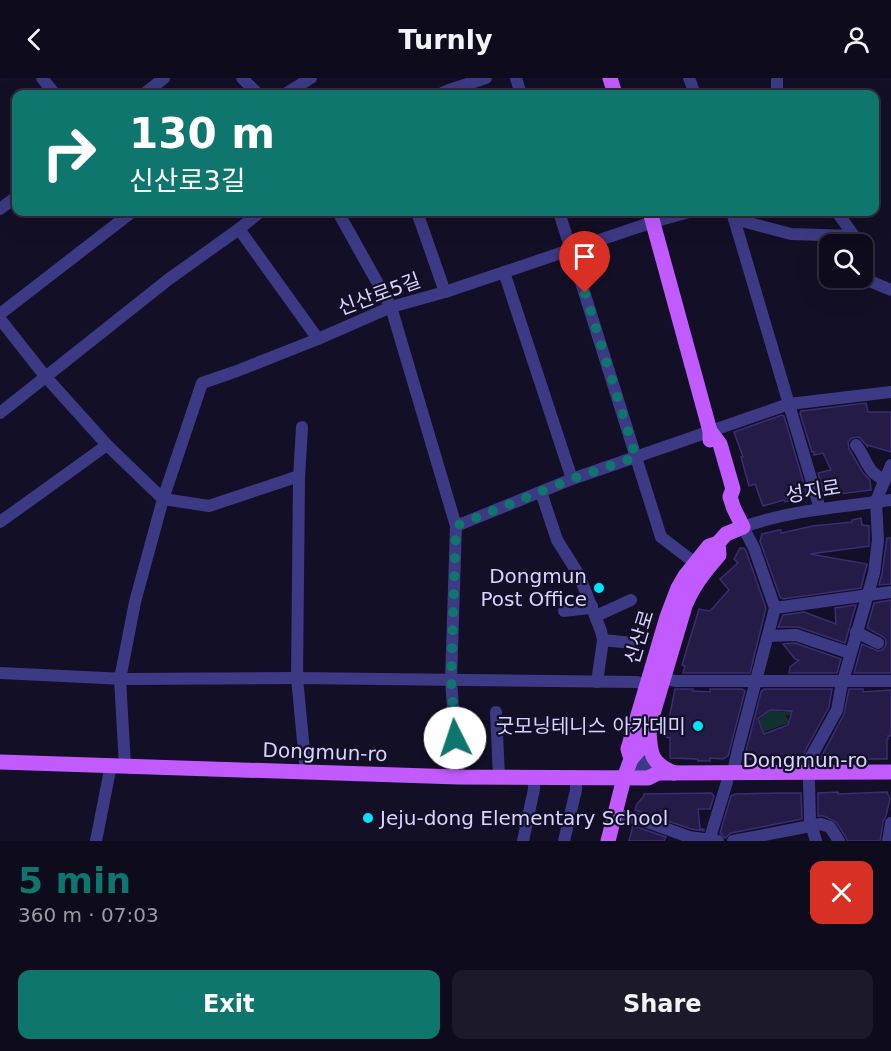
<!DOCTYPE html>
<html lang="en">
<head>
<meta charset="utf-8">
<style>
  body { margin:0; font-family:"DejaVu Sans","Noto Sans KR",sans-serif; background:#1c1929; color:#f1f3f6; height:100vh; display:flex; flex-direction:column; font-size:22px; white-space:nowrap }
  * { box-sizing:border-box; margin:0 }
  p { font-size:20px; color:#9b9ba3 }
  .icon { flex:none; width:33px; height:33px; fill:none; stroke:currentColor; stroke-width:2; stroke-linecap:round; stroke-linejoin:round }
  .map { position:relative; height:763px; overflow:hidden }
  .side { display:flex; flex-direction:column; background:#0e0b1c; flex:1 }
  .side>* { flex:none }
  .banner { position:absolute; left:12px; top:12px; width:867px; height:126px; border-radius:12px; box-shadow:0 6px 24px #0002,0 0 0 2px #2e2b3b; background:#0f766e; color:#fff; overflow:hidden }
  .buttons { position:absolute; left:819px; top:156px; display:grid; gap:12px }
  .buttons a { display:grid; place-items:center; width:54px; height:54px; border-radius:12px; background:#0e0b1c; box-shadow:0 6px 24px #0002,0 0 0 2px #2e2b3b; font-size:30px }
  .pin { position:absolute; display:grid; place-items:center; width:51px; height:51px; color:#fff; margin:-62px -26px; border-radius:50% 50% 50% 0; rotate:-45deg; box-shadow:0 0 6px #0007 }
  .pin .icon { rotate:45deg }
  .me { position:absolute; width:66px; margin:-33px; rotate:356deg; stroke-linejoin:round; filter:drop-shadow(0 0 4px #0008) }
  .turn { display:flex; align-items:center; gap:21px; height:126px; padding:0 18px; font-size:27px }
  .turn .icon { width:78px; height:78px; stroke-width:2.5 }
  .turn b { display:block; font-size:42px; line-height:51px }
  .round { display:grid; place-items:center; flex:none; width:63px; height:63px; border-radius:12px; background:#1c1929 }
  .overview { display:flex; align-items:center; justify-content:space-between; height:102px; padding:0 18px }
  h1 { font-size:36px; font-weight:700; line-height:45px; color:#0f766e }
  .primary-button { display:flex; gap:12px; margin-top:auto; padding:12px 18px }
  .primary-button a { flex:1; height:69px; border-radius:12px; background:#0f766e; color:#fff; font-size:24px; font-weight:700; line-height:69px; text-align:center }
  .primary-button a+a { background:#1c1929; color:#f1f3f6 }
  header { display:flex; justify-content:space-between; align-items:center; height:78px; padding:0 18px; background:#0e0b1c; font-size:27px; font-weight:700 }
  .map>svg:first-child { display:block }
  .green { fill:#12302f }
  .building { fill:#241b47; stroke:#3b2d73; stroke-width:1.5; fill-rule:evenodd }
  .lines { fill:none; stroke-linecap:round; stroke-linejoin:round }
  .minor { stroke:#3d3a85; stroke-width:12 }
  .major { stroke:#c25bff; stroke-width:15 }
  .route { stroke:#0f766e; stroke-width:10; stroke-dasharray:0 18 }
  .poi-dot { fill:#00e5ff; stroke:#130f26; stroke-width:2 }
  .labels { text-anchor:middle; stroke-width:4.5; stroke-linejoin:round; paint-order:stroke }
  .street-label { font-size:20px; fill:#d9d4ff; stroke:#130f26 }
  .poi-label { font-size:20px; fill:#d9d4ff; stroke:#130f26; text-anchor:end }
</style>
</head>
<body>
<header><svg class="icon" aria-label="back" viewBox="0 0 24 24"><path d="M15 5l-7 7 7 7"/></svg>Turnly<svg class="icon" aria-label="person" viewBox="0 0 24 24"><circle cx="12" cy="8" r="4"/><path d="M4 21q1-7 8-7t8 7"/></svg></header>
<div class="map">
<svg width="891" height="763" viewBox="0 0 891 763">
  <rect width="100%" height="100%" fill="#130f26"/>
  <polygon class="green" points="771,629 776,629 776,633 785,634 786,629 791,633 790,637 786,637 789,645 764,654 759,642 770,633"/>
  <g class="building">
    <polygon points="866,325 868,334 891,334 891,374 867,367 867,368 859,359 852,360 848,364 849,371 863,395 870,402 871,412 830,417 823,413 818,395 831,392 823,375 814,377 814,374 812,374 800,335 801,333"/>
    <polygon points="782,337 784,338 807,416 805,419 794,422 785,424 784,422 763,428 755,406 749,408 741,379 743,379 734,354"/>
    <polygon points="861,440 862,447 869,448 869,468 810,476 867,486 861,510 783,521 780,519 760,463 762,456 779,452 781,452 781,455 813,448 852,444 852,442"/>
    <polygon points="887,460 891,460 891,506 879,507 882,496"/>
    <polygon points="740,470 744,470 746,473 766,530 750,595 683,595 685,588 682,587 699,531 710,533 729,512 720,501 738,485 734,481"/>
    <polygon points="891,522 891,595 854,595 862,566 878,573 882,572 885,569 886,565 885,560 867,550 874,525"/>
    <polygon points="856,527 845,565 798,549 778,549 783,537 804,534 836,546 835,530"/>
    <polygon points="795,565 841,581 837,595 789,595 790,589 799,582 795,581 783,566"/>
    <polygon points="675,611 693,611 693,613 710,614 710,611 742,611 745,613 728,678 723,681 710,680 710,683 698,683 698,681 670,680 670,660 663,658 669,641"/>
    <path d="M764,611H832L829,629L805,673L804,681H749L745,677L761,614ZM770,632L792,633L788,647L764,656L758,641Z"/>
    <polygon points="849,611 863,611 863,614 891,612 891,658 888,658 888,661 887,661 887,681 820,681 844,636"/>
    <polygon points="838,714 838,716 887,714 890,721 886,738 883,744 880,763 847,763 846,759 836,744 824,738 818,738 818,715"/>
    <polygon points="711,715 714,718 710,731 698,731 700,751 704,751 704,753 691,751 635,732 637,726 644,718 644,716"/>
    <polygon points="780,715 801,715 802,741 731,755 725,760 720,755 731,718 735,716"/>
    <polygon points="633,748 640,750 666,759 664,763 629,763"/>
  </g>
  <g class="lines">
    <g class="minor">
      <polyline points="42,0 55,16"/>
      <polyline points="242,0 258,16"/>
      <polyline points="516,0 521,16"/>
      <polyline points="689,0 695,16"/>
      <polyline points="777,0 777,11 780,16"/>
      <polyline points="144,16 164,0"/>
      <polyline points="285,16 311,0"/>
      <polyline points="440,16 449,12 486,0"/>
      <polyline points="0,131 16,119"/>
      <polyline points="338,134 391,229 456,448 451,602 458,699"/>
      <polyline points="417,134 445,214"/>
      <polyline points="559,134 661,459 695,485"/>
      <polyline points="732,134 820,431"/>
      <polyline points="837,134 854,158 855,163"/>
      <polyline points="734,141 791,156 854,158"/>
      <polyline points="239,151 318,261"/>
      <polyline points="504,194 572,401"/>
      <polyline points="862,194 872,204 891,212"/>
      <polyline points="0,236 132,134"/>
      <polyline points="0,241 45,298 107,367 163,421 135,524 120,601 125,688"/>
      <polyline points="0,335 169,201 239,151 260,134"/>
      <polyline points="302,349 299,400 297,600 306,694"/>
      <path d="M856,367C868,382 865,393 885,402"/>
      <polyline points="299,398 209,428 163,421 202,305 237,293 318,261 391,229 445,214 653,144 689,134"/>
      <polyline points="541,414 557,462 579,497 601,553 603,562 597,604"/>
      <polyline points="0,444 107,367"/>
      <polyline points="456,448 572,401 789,326 891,314"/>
      <polyline points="775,530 891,514"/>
      <polyline points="564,533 589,530 592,528"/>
      <polyline points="596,538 631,522"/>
      <polyline points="856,554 878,565"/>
      <polyline points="768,558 796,557 850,575"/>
      <polyline points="603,562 632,565"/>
      <polyline points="0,595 125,601 297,600 637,604 646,607"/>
      <polyline points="663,600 675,603 891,603"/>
      <polyline points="496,634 499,699"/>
      <polygon points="646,672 654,688 654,689 640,689"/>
      <polyline points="811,693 812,677 837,632 841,610 874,495 878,462 876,423 891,387"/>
      <path d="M733,694L738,671L775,530L754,470L743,449C791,432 841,429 891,422"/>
      <polyline points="809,703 810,743 816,763"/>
      <polyline points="615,736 642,742 689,759 718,763"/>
      <polyline points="96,763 111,687"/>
      <polyline points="523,763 534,711 534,699"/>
      <polyline points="564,763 576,712 576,700"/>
      <polyline points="709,763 727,704"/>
      <polyline points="733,763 821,746 830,749 839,763"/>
      <polyline points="888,763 891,745"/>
    </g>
    <g class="major">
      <polyline points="610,0 615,16"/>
      <polyline points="650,134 710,353 710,362"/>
      <path d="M649,652C650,676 651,685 674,695"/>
      <polyline points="631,681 628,671 667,539 678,510 685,498 709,468 718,465 726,456 743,449 734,431 730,419 733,411 720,366 710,353"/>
      <polyline points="0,684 458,699 648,700 658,695 891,694"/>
      <path d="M608,763L624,700L631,681L639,672L649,649L685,528C693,508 705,493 719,477L718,465"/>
    </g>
  </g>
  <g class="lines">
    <polyline class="route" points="455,660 451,602 456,448 572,401 636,379 585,215"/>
  </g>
  <g class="poi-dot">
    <circle cx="599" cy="510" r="6"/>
    <circle cx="698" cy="648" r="6"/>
    <circle cx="368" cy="740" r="6"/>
  </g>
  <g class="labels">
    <g class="street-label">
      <text transform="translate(379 216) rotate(-20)" y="7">신산로5길</text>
      <text transform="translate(813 413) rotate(-9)" y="7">성지로</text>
      <text transform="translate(639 559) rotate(-73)" y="7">신산로</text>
      <text transform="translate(325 674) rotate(2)" y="7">Dongmun-ro</text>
      <text x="805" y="689">Dongmun-ro</text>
    </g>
    <g class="poi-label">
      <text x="587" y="505">Dongmun<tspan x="587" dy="23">Post Office</tspan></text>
      <text x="686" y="655">굿모닝테니스 아카데미</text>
      <text x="380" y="747" text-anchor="start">Jeju-dong Elementary School</text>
    </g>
  </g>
</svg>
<div class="buttons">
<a><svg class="icon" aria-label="search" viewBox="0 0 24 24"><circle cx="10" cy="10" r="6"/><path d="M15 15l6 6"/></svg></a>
</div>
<div class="pin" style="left:585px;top:215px;background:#d93025"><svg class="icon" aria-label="arrive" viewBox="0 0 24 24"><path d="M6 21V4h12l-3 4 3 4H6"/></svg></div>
<svg class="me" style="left:455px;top:660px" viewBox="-20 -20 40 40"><circle r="19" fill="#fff"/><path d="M0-13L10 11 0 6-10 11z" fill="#0f766e"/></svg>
<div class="banner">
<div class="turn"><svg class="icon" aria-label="right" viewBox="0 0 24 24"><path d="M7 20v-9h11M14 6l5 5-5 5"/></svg><div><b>130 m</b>신산로3길</div></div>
</div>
</div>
<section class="side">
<div class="overview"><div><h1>5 min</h1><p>360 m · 07:03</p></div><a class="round" style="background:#d93025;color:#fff"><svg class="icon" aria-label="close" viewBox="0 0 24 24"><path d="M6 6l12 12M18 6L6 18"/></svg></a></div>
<div class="primary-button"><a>Exit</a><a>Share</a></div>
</section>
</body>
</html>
